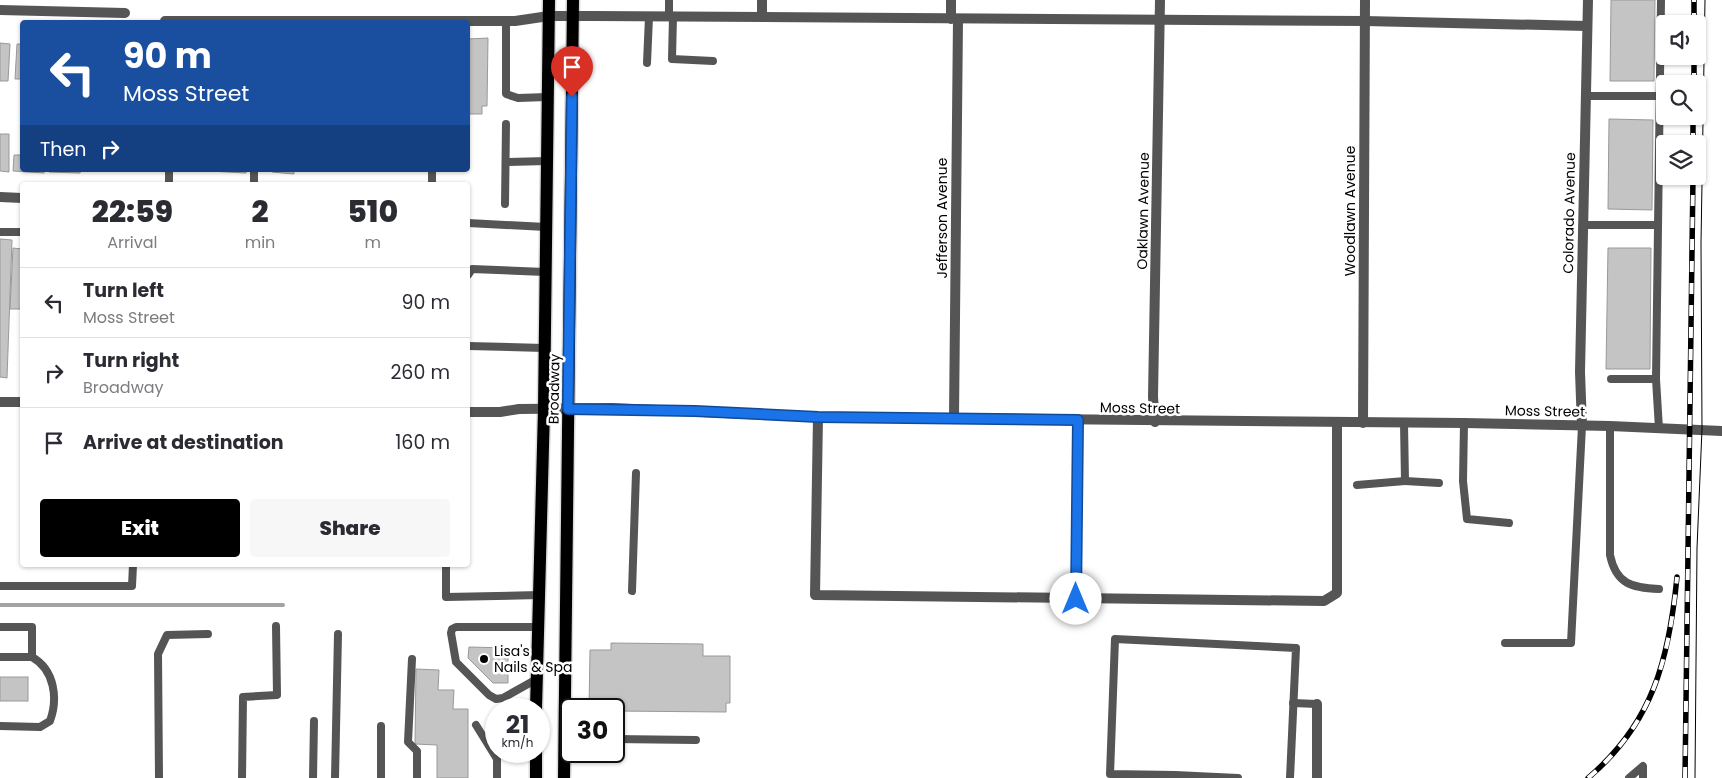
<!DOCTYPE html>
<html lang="en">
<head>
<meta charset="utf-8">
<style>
  body { margin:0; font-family:Poppins,sans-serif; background:#f7f7f7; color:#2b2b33; height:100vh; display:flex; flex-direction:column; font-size:19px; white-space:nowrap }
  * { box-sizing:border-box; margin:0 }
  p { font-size:16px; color:#7c7c81 }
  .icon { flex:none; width:28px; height:28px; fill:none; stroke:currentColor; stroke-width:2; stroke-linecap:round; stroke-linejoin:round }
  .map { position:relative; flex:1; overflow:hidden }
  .side { position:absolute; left:20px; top:182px; width:450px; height:385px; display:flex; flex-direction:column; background:#fff; border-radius:5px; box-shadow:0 1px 4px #0004 }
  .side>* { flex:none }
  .hud { position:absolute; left:20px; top:20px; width:450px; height:152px; border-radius:5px; box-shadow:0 1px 4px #0004; background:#1a4fa0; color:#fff; overflow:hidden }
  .controls { position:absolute; left:1656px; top:15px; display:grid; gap:10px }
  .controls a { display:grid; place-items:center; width:50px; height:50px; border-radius:5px; background:#fff; box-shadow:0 1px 4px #0004; font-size:25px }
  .speed { position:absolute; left:485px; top:698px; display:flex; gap:10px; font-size:25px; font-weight:700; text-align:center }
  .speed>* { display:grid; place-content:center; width:65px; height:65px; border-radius:50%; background:#fff; box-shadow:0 1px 4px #0004; line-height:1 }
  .speed small { font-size:12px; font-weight:400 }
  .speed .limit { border:2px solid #111; border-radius:8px; background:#fff; color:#111 }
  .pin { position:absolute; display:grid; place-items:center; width:42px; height:42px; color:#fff; margin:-51px -21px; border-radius:50% 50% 50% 0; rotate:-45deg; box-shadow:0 0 5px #0007 }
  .pin .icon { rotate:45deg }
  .me { position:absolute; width:55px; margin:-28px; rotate:0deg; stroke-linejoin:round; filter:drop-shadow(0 0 4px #0008) }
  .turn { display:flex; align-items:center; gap:18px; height:105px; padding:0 20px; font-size:22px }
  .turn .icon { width:65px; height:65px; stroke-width:2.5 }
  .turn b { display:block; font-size:35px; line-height:42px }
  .then { display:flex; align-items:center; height:48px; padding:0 20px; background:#0003; gap:10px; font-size:19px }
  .eta { display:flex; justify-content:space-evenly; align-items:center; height:85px; text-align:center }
  .eta b { font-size:30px; font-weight:800; line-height:35px }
  .cta { display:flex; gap:10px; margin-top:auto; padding:10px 20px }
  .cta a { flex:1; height:58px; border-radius:5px; background:#000; color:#fff; font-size:20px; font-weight:800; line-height:58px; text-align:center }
  .cta a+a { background:#f7f7f7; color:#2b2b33 }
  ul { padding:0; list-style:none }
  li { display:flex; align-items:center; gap:15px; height:70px; padding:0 20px; border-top:1px solid #e1e1e2 }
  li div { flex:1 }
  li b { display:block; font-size:19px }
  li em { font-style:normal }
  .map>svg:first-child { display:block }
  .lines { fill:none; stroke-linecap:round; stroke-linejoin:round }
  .stream { stroke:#a3a3a3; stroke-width:4 }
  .building { fill:#c4c4c4; stroke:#999 }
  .primary-casing { stroke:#dbdbdb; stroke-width:15 }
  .service { stroke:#555; stroke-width:8 }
  .minor { stroke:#555; stroke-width:10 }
  .tertiary { stroke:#555; stroke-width:10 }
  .primary { stroke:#000; stroke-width:12 }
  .tram { stroke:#000; stroke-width:1 }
  .rail-casing { stroke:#000; stroke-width:5.5 }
  .rail { stroke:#fff; stroke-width:4; stroke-dasharray:11; stroke-linecap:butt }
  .route-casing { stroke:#114b97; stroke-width:12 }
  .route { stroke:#1a73e8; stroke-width:9 }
  .poi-dot { fill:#000; stroke:#fff; stroke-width:2 }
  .labels { text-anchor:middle; stroke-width:5; stroke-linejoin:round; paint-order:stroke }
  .street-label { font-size:14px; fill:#000; stroke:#fff }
  .poi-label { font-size:14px; fill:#000; stroke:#fff; text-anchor:start }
</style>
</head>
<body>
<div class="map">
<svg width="1722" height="778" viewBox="0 0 1722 778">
  <rect width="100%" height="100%" fill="#fff"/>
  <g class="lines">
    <polyline class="stream" points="0,605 283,605"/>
  </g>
  <g class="building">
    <polygon points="1611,0 1655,0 1654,81 1610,81"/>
    <polygon points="488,38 487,106 482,106 482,114 468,114 468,39"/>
    <polygon points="0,43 10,44 8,81 0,81"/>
    <polygon points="17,44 22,44 22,79 15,79"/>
    <polygon points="1609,119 1653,120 1652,210 1608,209"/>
    <polygon points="0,134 9,134 9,172 0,171"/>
    <polygon points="14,155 22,155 22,170 44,170 44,173 13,171"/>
    <polygon points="49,170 81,170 80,173 49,172"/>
    <polygon points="192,170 246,170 246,173"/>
    <polygon points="272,170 294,170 294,174 272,172"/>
    <polygon points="0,239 12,240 7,378 0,377"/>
    <polygon points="13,248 22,249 22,309 10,309"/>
    <polygon points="1608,248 1651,248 1650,369 1606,369"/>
    <polygon points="611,643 703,644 703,656 730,656 730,703 726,703 726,712 614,711 614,709 589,709 590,650 611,650"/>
    <polygon points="469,647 508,648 508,683 493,683 468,658"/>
    <polygon points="416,669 439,670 438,690 454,690 453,709 468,709 468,778 437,778 437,745 415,744"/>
    <rect x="0" y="677" width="28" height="24"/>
  </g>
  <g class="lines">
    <g class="primary-casing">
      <g id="primary">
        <polyline points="536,709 544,409 549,0"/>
        <polyline points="536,751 536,778"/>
        <polyline points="564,778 573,0"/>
      </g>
    </g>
    <g class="service">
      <polyline points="669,17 669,0"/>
      <polyline points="673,17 672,59 713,61"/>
      <polyline points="506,21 506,94 518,98 547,97"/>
      <polyline points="647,63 649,17"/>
      <polyline points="1585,96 1660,96"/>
      <polyline points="506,162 547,161"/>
      <polyline points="169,170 169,185"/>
      <polyline points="254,170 254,185"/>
      <polyline points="432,185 432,170"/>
      <polyline points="505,204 506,124"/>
      <polyline points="468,223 546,227"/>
      <polyline points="1583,225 1658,225"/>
      <polyline points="0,232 22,232"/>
      <polyline points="468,275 472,269 545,272"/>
      <polyline points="468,346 544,348"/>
      <polyline points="1611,379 1656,379"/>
      <polyline points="1404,423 1405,481 1439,483"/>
      <polyline points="1464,423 1463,481 1467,519 1509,523"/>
      <path d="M1610,426V555C1616,584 1632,588 1659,589"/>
      <polyline points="1659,429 1656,379 1661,0"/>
      <polyline points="1357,485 1405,481"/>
      <polyline points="446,565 446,597 540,595"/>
      <polyline points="0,586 132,586 133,565"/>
      <polyline points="632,591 636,473"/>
      <polyline points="0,627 32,627 32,657 0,657"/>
      <polyline points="1505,643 1571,643 1582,426"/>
      <polyline points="412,659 408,742 417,751 417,778"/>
      <polyline points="537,679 503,698 496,699 489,695 456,662 451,633 452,629 456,627 539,627"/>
      <polyline points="1293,703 1317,704"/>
      <polyline points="476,725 497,759 497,778"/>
      <path d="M0,726L40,727L50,721C58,699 55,670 32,657"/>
      <polyline points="381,726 381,778"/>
      <polyline points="614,739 696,740"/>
      <polyline points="1175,775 1238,778"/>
      <polyline points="159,778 158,654 167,635 208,634"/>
      <polyline points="242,778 243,697 277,695 276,626"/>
      <polyline points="313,778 314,721"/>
      <polyline points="335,778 338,634"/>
      <polyline points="1175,778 1175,775 1110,774 1115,639 1296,648 1290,778"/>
      <polyline points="1629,778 1643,766 1643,778"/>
    </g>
    <g class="minor">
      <polyline points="0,10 125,13"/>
      <polyline points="762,17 762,0"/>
      <polyline points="951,19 951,0"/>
      <polyline points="165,21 515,21 549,16 594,16 1365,21 1587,26"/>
      <polyline points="0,197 22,198"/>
      <polyline points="818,417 815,595 1324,601 1337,593 1337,423"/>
      <polyline points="954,417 958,19"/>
      <polyline points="1155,422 1153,397 1160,0"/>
      <polyline points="1363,423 1365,0"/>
      <polyline points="1582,426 1580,372 1588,0"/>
      <polyline points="1076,599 1078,420"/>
      <polyline points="1317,778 1317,704"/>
    </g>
    <g class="tertiary">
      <polyline points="0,402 22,402"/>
      <polyline points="468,412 500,412 519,409 612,408 818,417 1464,423 1610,426 1722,431"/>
    </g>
    <use href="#primary" class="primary"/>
    <polyline class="tram" points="1695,778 1697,548 1702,429 1701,243 1705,0"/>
    <g class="rail-casing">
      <g id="rail">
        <polyline points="1694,24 1694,0"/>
        <polyline points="1694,84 1694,56"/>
        <polyline points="1693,144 1693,116"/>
        <path d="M1588,778C1653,723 1669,659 1677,577"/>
        <polyline points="1685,778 1693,176"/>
      </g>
    </g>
    <use href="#rail" class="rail"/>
  </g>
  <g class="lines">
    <g class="route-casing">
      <polyline id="route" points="572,97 568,409 695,411 818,417 1078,420 1076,599"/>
    </g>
    <use href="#route" class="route"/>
  </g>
  <circle class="poi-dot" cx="484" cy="659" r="5"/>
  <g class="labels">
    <g class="street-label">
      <text transform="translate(1143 211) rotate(-89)" y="5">Oaklawn Avenue</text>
      <text transform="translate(1350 211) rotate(-90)" y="5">Woodlawn Avenue</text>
      <text transform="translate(1569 213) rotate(-89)" y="5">Colorado Avenue</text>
      <text transform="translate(942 218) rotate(-90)" y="5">Jefferson Avenue</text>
      <text transform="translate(554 389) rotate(-89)" y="5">Broadway</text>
      <text transform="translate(1140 408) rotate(1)" y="5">Moss Street</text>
      <text transform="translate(1545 411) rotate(1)" y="5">Moss Street</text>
    </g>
    <g class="poi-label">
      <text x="494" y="656">Lisa's<tspan x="494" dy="16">Nails &amp; Spa</tspan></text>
    </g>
  </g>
</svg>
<div class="controls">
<a><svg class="icon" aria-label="sound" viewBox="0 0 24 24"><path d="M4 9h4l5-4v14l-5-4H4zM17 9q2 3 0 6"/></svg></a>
<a><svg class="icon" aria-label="search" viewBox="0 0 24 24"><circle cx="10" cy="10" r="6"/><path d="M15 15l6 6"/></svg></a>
<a><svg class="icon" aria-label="layers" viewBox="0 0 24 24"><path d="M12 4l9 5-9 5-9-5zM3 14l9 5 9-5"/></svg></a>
</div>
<div class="speed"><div>21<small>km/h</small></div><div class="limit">30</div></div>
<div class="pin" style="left:572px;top:97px;background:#d93025"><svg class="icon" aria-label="arrive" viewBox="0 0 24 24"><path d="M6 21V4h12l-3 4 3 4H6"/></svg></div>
<svg class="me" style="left:1076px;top:599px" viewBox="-20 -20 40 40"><circle r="19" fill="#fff"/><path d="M0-13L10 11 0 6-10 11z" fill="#1a73e8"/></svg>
<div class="hud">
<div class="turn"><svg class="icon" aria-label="left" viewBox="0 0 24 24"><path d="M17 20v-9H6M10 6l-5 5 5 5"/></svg><div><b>90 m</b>Moss Street</div></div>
<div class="then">Then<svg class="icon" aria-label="right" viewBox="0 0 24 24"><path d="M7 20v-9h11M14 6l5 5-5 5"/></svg></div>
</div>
<section class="side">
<div class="eta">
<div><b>22:59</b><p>Arrival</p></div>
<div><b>2</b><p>min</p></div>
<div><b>510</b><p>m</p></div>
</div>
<ul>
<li><svg class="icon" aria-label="left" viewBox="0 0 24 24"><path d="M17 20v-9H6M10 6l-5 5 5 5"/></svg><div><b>Turn left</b><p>Moss Street</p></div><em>90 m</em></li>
<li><svg class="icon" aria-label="right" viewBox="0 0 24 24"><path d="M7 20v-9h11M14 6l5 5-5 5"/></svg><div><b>Turn right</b><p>Broadway</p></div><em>260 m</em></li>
<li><svg class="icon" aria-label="arrive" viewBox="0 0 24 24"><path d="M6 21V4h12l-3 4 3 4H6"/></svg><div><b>Arrive at destination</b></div><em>160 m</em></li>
</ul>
<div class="cta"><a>Exit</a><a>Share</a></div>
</section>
</div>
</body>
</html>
